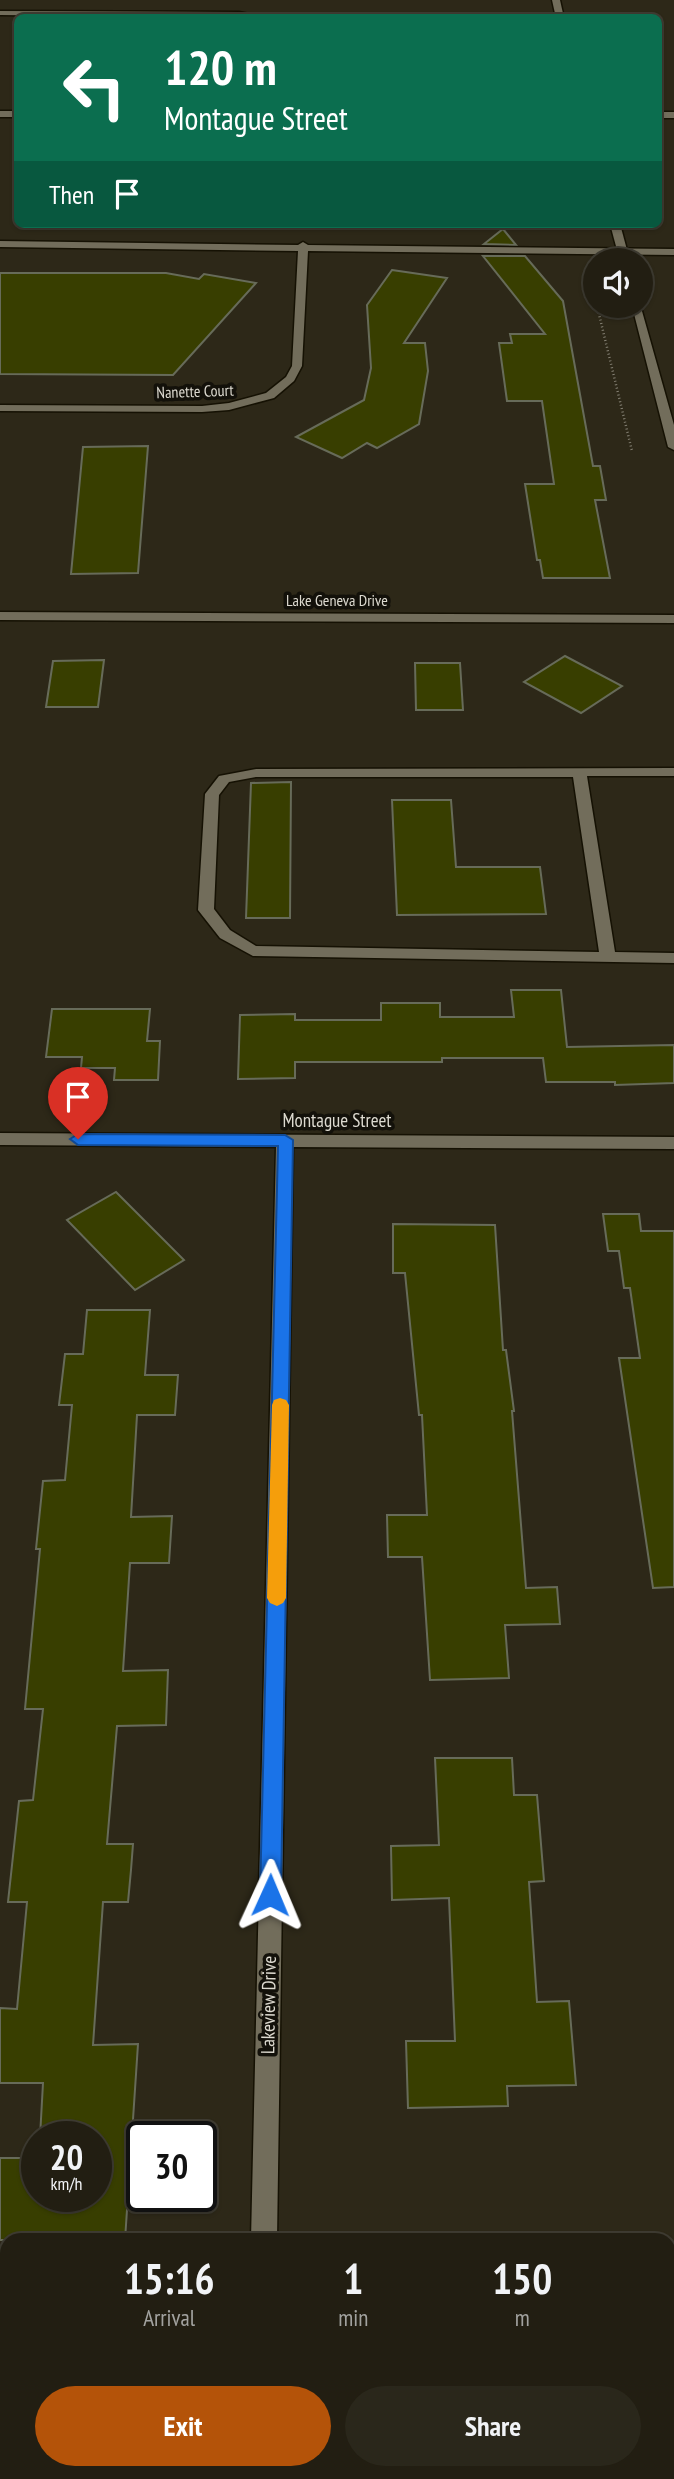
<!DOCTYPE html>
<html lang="en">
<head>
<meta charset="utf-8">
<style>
  body { margin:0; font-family:"PT Sans Narrow",sans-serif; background:#2a271b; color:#f1f3f6; height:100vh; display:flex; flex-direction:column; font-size:26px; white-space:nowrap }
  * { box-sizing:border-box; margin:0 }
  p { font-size:23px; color:#a2a29f }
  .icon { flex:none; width:38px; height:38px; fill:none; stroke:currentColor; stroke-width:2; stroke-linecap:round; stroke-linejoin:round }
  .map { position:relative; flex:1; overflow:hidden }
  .drawer { position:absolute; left:0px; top:2233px; width:676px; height:247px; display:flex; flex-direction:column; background:#221e12; border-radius:21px 21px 0 0; box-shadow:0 2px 5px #0004,0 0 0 2px #3f3c32 }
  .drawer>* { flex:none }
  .guide { position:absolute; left:14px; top:14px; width:648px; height:214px; border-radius:10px; box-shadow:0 2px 5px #0004,0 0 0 2px #3f3c32; background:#0b6e4f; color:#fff; overflow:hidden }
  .buttons { position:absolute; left:583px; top:248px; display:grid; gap:14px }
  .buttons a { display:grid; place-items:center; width:70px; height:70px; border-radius:50%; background:#221e12; box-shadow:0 2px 5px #0004,0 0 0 2px #3f3c32; font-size:35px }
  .speed { position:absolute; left:21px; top:2121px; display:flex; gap:14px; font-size:35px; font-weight:700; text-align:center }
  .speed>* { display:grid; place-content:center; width:91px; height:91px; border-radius:50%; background:#221e12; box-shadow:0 2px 5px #0004,0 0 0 2px #3f3c32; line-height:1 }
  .speed small { font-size:18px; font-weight:400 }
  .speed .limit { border:4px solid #111; border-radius:10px; background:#fff; color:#111 }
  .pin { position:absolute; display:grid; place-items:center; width:60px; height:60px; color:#fff; margin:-72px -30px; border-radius:50% 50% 50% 0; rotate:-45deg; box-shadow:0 0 7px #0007 }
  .pin .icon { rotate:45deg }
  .me { position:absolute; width:77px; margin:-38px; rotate:1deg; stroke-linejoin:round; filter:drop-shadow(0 0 5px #0008) }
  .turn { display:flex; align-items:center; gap:24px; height:147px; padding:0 35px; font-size:32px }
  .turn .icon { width:91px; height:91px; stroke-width:2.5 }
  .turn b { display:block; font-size:49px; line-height:60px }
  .then { display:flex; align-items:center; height:66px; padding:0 35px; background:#0003; gap:14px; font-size:26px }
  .eta { display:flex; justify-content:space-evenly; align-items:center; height:119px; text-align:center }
  .eta b { font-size:42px; font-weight:700; line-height:49px }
  .primary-button { display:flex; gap:14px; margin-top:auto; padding:14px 35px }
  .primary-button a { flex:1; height:80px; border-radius:42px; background:#b45309; color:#fff; font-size:28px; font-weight:700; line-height:80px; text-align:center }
  .primary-button a+a { background:#2a271b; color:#f1f3f6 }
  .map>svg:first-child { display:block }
  .building { fill:#383e00; stroke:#676b59; stroke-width:2 }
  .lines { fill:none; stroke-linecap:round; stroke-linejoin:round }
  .service-casing { stroke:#151103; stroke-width:3 }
  .minor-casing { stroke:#151103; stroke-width:3 }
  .tertiary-casing { stroke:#151103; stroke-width:3 }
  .path { stroke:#837f72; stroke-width:2.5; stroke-dasharray:1 2.5; stroke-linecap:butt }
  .service { fill:#726d5b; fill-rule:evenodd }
  .minor { fill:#726d5b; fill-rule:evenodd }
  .tertiary { fill:#726d5b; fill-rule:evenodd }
  .route { fill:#1a73e8; stroke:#114b97; stroke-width:2 }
  .slow { fill:#f59e0b }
  .labels { text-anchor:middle; stroke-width:7; stroke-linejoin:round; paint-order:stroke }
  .far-street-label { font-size:16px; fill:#dddad0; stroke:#13110a }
  .street-label { font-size:19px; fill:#dddad0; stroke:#13110a }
</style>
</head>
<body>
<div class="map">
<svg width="674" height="2479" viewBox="0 0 674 2479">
  <rect width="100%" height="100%" fill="#2d2818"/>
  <g class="building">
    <polygon points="503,229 516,245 484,244"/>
    <polygon points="483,256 525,256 563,301 593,466 600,466 606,500 595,500 610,578 543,578 540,560 537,560 525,484 554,484 542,401 507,401 499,343 512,343 510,334 545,334"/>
    <polygon points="392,270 447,278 404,343 425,343 428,371 419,424 377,448 367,443 342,458 296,437 364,400 371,368 367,305"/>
    <polygon points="0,273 166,273 199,279 204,274 256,283 173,375 0,374"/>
    <polygon points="148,446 138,573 71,574 83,447"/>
    <polygon points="565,656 622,686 581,713 524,682"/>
    <polygon points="104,660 98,707 46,707 53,661"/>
    <polygon points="415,663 460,663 463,710 416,710"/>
    <polygon points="291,782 290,918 246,918 251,783"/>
    <polygon points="392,800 451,800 456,867 540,867 546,914 397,915"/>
    <polygon points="511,990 561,990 567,1047 674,1045 674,1083 615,1085 615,1082 546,1082 543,1058 442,1058 442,1062 295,1062 295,1078 238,1079 240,1015 295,1014 295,1020 381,1020 381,1003 440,1003 440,1017 514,1017"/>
    <polygon points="52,1009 150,1009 147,1041 160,1041 158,1080 114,1080 115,1068 81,1068 82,1057 46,1057"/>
    <polygon points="116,1192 184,1260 135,1290 67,1220"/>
    <polygon points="603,1214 639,1214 641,1231 674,1231 674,1587 653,1588 619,1358 640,1358 630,1288 624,1288 619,1251 608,1251"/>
    <polygon points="393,1224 495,1225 503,1350 506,1350 514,1411 512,1411 526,1588 557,1587 560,1624 505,1625 509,1678 430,1680 422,1557 388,1557 387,1515 427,1515 422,1415 419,1415 405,1273 393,1273"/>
    <polygon points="87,1310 150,1310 145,1375 178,1375 175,1415 137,1415 131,1517 172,1516 169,1563 130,1563 123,1671 168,1670 166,1725 117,1726 107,1844 133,1844 131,1870 128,1902 103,1902 93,2045 138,2044 125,2240 0,2240 0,2158 37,2158 37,2196 96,2196 96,2137 40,2137 43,2083 0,2083 0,2008 17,2009 27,1902 8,1902 19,1801 33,1800 43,1709 25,1709 40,1549 36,1549 43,1481 65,1480 72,1405 59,1405 65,1354 83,1354"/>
    <polygon points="435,1758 512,1758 514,1795 537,1795 544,1881 529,1882 537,2002 569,2001 576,2085 507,2086 508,2106 408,2108 406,2041 455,2041 449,1898 392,1900 391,1846 439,1845"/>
  </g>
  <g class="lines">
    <g class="service-casing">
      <path id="service" d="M674,768V776H587L615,952L674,953V963L253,956L220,938L198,910L205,794L219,776L256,769ZM256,777H573L599,952L256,946L230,930L214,909L219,795L229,782Z"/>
    </g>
    <g class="minor-casing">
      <g id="minor">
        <polygon points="0,11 239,12 269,18 0,15"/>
        <rect x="0" y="111" width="18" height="6"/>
        <rect x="658" y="112" width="16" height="6"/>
        <polygon points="0,241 298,245 303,242 308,245 674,249 674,255 308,251 302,366 294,381 274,398 229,410 202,412 0,411 0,405 202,406 229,403 266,393 286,377 292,366 298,251 0,247"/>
        <polygon points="0,612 674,615 674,623 0,620"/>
        <polygon points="0,1133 674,1137 674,1149 293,1147 277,2240 251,2240 276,1147 0,1145"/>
        <rect x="247" y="2473" width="26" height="6"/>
      </g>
    </g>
    <g class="tertiary-casing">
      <g id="tertiary">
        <polygon points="552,0 560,0 564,18 556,18"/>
        <polygon points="610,224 620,224 630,261 620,261"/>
        <polygon points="640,304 674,425 674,450 668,447 632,306 640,306"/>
      </g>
    </g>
    <g class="path">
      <polyline points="590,277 595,297"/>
      <polyline points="597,306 632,451"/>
    </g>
    <use href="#service" class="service"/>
    <use href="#minor" class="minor"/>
    <use href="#tertiary" class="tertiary"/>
  </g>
  <polygon class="route" points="78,1134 285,1135 293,1140 281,1895 278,1902 270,1905 263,1902 260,1895 278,1146 78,1145 70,1139"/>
  <polygon class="slow" points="280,1398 286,1400 289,1405 286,1598 283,1603 277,1606 270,1603 267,1598 272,1405 274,1400"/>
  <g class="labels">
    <g class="far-street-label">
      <text transform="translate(195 391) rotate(-2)" y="6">Nanette Court</text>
      <text x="337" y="606">Lake Geneva Drive</text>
    </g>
    <g class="street-label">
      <text x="337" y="1127">Montague Street</text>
      <text transform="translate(268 2005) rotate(-89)" y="7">Lakeview Drive</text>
    </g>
  </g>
</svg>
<div class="buttons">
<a><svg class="icon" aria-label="sound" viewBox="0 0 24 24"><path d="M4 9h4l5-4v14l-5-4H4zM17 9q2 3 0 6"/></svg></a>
</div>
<div class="speed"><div>20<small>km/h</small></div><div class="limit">30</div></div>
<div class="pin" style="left:78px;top:1139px;background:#d93025"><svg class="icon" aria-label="arrive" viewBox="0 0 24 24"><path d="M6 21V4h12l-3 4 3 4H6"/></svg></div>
<svg class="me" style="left:270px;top:1895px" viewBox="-20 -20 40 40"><path d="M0-17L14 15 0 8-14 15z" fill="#1a73e8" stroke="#fff" stroke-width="4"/></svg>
<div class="guide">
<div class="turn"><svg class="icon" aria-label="left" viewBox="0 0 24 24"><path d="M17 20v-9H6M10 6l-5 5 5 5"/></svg><div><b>120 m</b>Montague Street</div></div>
<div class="then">Then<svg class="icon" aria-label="arrive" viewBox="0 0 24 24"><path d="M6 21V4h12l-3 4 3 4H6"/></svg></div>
</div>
<section class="drawer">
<div class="eta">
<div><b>15:16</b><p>Arrival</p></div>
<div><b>1</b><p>min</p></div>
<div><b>150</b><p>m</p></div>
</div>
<div class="primary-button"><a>Exit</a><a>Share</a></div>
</section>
</div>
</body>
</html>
